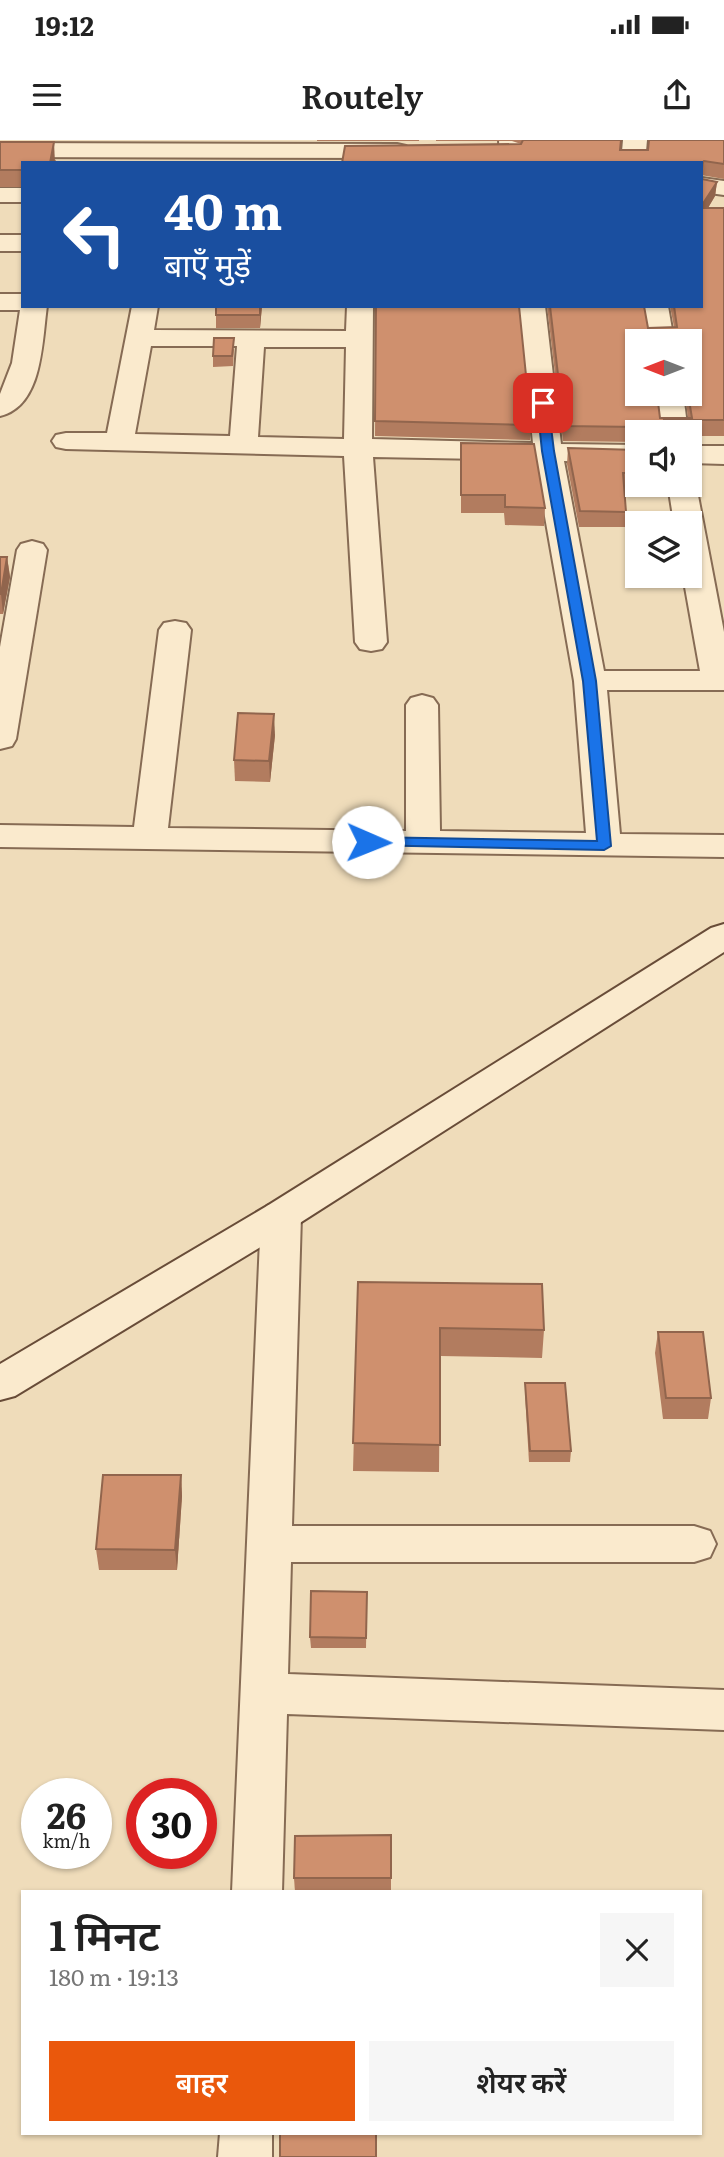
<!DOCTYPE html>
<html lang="hi">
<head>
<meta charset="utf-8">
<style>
  body { margin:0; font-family:Literata,"Noto Sans Devanagari",serif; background:#f6f6f6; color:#222; height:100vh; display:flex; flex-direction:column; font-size:26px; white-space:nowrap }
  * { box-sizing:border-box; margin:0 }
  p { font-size:23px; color:#767676 }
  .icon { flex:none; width:38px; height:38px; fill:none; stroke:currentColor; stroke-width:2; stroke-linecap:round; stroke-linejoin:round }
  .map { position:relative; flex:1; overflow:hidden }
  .details { position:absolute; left:21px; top:1750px; width:681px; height:245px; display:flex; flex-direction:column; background:#fff; border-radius:0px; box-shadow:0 2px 5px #0004 }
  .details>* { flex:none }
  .hud { position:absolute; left:21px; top:21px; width:682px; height:147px; border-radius:0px; box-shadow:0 2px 5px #0004; background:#1a4fa0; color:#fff; overflow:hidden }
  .needle { width:46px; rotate:270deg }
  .controls { position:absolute; left:625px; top:189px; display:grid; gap:14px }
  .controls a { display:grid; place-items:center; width:77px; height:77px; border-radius:0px; background:#fff; box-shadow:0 2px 5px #0004; font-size:35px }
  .speed { position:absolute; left:21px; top:1638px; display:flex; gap:14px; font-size:35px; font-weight:700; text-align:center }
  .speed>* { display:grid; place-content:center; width:91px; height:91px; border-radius:50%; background:#fff; box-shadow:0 2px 5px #0004; line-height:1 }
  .speed small { font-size:18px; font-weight:400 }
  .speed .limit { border:10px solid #d22; background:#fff; color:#111 }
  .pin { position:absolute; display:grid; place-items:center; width:60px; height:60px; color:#fff; margin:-30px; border-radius:14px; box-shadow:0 4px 10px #0006 }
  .me { position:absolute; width:77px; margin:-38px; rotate:91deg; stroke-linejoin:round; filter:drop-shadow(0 0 5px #0008) }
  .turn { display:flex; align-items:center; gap:24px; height:147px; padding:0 28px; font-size:32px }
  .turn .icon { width:91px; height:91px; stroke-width:2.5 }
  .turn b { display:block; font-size:49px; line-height:60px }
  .round { display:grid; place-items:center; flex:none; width:74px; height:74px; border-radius:0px; background:#f6f6f6 }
  .summary { display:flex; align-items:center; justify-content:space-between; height:119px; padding:0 28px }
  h1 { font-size:42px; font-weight:600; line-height:52px }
  .primary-button { display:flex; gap:14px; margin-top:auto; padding:14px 28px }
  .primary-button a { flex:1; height:80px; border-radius:0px; background:#ea580c; color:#fff; font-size:28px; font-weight:600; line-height:80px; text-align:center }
  .primary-button a+a { background:#f6f6f6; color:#222 }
  .status { display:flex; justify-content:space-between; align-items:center; height:49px; padding:0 35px; background:#fff; direction:ltr }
  .status svg { height:19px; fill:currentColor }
  header { display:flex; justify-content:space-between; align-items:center; height:91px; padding:0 28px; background:#fff; font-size:32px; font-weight:600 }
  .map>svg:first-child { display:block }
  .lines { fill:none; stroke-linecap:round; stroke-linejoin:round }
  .street-casing { stroke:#866b54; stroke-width:4 }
  .secondary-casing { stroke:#684c38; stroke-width:4 }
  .street { fill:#faeacd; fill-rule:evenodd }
  .secondary { fill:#faeacd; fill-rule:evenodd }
  .wall { fill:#b27c5f; fill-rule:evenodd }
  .shaded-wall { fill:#91654d }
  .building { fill:#cf906e; stroke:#91654d; stroke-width:2; fill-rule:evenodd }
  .route { fill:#1a73e8; stroke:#114b97; stroke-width:2 }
</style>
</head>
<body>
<div class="status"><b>19:12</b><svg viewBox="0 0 49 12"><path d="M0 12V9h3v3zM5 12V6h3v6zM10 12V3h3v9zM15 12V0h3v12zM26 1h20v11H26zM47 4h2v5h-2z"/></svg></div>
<header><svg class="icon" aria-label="menu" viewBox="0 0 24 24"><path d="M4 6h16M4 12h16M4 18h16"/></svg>Routely<svg class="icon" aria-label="share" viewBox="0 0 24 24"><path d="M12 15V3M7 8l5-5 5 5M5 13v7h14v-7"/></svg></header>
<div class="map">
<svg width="724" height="2017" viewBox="0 0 724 2017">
  <rect width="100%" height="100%" fill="#efdcba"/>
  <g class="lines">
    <g class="street-casing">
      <g id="street">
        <polygon points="499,0 523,0 524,23 500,23"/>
        <polygon points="623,0 647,0 645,23 621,23"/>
        <polygon points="0,3 397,4 406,6 409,11 406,16 397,18 0,17"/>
        <polygon points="702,38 724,41 724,55 702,52"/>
        <rect x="0" y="48" width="23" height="14"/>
        <rect x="0" y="95" width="23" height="16"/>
        <path d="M0,154H23V166H47C42,201 43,266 0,276V254L12,223L20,170H0Z"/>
        <path d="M132,166H158L154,190L346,191L347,166H373L372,299L533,303L519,166H545L561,304L637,305V323L564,321L604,531H700L683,436H690V383H674L668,345H690V338L696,345L724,492V550H607L620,694L724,695V717L0,707V685L134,687L159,490L164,483L175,481L186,483L191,490L168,688L406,691V565L411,558L422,555L433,558L438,565L440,691L586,693L574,541L535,320L373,317L387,502L382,509L371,511L360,509L355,502L344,316L66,309L56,307L52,301L56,295L66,293H107ZM151,206H237L230,296L135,294ZM264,207H346L344,299L258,297Z"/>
        <polygon points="642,166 668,166 674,201 648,201"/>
        <polygon points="655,254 683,254 688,292 660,292"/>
        <polygon points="690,306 724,306 724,324 690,323"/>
        <polygon points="32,401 43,404 47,410 16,599 12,606 0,609 0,507 17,410 21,404"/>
        <polygon points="281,1061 295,1066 301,1076 292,1386 694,1386 710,1391 716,1404 710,1417 694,1422 291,1422 288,1534 724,1550 724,1590 287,1574 282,1752 232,1752 261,1076 267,1066"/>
        <polygon points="220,1993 272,1993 272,2017 218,2017"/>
      </g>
    </g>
    <g class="secondary-casing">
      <polygon id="secondary" points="724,784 724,812 295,1086 15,1256 0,1260 0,1224 267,1066 711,788"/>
    </g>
    <use href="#street" class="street"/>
    <use href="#secondary" class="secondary"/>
  </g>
  <g class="wall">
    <rect x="317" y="0" width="102" height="1"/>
    <polygon points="436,0 621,0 620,10 648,10 724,0 724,39 521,4 512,1 436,1"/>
    <polygon points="0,2 56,20 55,23 23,23 23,47 0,47"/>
    <path d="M702,39L717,42L715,56L708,68H724V296H690V292H637V302L563,301L547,166H644L648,188L674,187L670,166H702ZM637,201H690V254H685L688,278H660Z"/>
    <polygon points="262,166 260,188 216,188 216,175"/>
    <polygon points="376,166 531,285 530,300 375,296"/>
    <polygon points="234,209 233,226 213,227 213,216"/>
    <polygon points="461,303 545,368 544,386 505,385 504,373 461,373"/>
    <polygon points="568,308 637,310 637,345 639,345 638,349 624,349 626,372 625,387 579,387 567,324"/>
    <polygon points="0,417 7,417 10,437 3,474 0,474"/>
    <polygon points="275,595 270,642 235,641 234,620"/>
    <polygon points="358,1142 544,1190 542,1218 440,1216 439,1332 353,1331"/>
    <polygon points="658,1192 711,1258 708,1279 663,1279 655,1213"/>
    <polygon points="525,1243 571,1311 570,1322 529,1322 525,1254"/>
    <polygon points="181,1335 182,1356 177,1430 99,1430 96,1409"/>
    <polygon points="367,1452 366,1508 311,1508 310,1497"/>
    <polygon points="391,1695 391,1752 295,1752 294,1738"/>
  </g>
  <g class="shaded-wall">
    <polygon points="54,2 55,23 50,23"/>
    <polygon points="704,21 702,35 702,36 702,23"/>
    <polygon points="717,42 715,56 702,78 702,65"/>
    <polygon points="260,166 262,166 260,188"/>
    <polygon points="7,417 10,437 3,474 1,454"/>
    <polygon points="274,574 275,595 270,642 269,621"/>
    <polygon points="181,1335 182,1356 177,1430 175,1410"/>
  </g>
  <g class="building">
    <polygon points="523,0 621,0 620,10 648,10 649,0 724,0 724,24 704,21 702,23 342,23 345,6 521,4"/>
    <polygon points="0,2 54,2 50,23 23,23 23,30 0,30"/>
    <polygon points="702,39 717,42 702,65"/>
    <path d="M702,68H724V280H664L666,292H641V289L638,287L564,286L550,166H644L648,188L677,187L674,166H702ZM637,201H690V254H688L692,278H660L657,254H637Z"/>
    <rect x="216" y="166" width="44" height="9"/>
    <polygon points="376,166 519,166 531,285 375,281"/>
    <polygon points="214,198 234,198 232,216 213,216"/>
    <polygon points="461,303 534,304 545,368 505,367 505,355 461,355"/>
    <polygon points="568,308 637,310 637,333 623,333 626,372 580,371"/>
    <polygon points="0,417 7,417 1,454 0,454"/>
    <polygon points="238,573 274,574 269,621 234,620"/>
    <polygon points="358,1142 542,1144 544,1190 440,1188 440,1305 353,1303"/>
    <polygon points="658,1192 703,1192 711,1258 666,1258"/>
    <polygon points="525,1243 565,1243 571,1311 530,1311"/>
    <polygon points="103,1335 181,1335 175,1410 96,1409"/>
    <polygon points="311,1451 367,1452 366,1498 310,1497"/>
    <polygon points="391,1695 391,1738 294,1738 295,1696"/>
    <rect x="280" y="1993" width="96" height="24"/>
  </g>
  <polygon class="route" points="543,259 548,263 554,311 596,541 611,706 604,710 363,705 361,702 368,697 597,701 583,541 542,311 537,263"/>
</svg>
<div class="controls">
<a><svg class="needle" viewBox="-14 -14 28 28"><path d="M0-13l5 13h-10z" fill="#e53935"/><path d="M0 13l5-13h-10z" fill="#767676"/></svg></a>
<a><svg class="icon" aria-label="sound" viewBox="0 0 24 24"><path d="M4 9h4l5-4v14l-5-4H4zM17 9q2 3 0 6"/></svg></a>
<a><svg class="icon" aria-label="layers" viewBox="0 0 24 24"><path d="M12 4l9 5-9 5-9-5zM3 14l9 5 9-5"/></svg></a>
</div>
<div class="speed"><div>26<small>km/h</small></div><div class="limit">30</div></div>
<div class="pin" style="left:543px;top:263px;background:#d93025"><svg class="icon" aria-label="arrive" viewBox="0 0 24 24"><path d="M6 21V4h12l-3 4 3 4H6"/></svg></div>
<svg class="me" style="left:368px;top:702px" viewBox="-20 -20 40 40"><circle r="19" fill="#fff"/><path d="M0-13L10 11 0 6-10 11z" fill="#1a73e8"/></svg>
<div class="hud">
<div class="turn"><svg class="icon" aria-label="left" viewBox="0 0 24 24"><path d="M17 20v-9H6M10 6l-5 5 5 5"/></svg><div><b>40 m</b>बाएँ मुड़ें</div></div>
</div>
<section class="details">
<div class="summary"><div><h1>1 मिनट</h1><p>180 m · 19:13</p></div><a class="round"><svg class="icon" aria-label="close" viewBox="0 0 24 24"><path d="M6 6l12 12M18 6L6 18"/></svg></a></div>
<div class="primary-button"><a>बाहर</a><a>शेयर करें</a></div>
</section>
</div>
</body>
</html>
